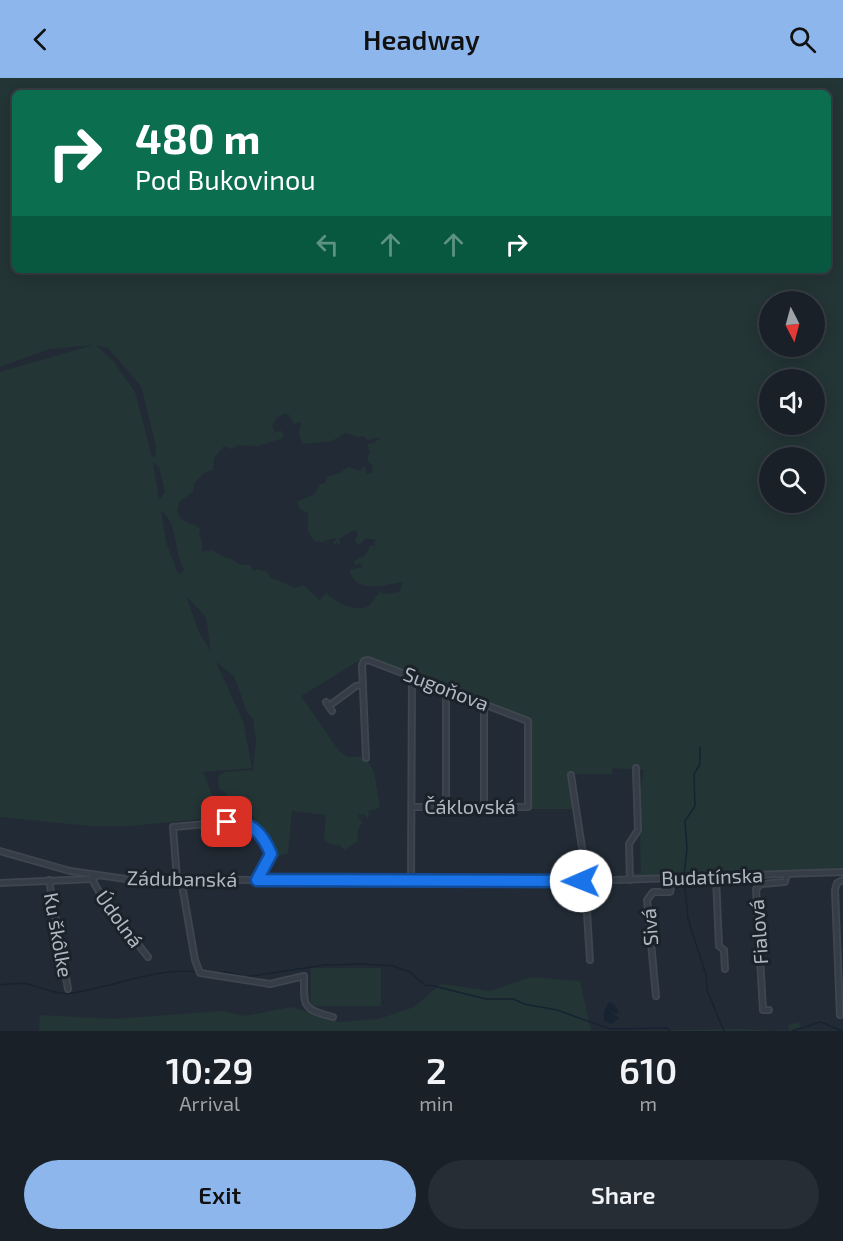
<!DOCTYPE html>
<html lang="en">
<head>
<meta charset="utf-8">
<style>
  body { margin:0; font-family:"Exo 2",sans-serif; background:#272d34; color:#f1f3f6; height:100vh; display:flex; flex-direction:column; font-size:22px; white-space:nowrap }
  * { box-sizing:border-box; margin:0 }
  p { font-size:20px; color:#9fa3a8 }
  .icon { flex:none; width:33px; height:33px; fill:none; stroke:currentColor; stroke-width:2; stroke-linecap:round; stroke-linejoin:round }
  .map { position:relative; height:953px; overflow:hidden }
  .details { display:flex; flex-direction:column; background:#1a2028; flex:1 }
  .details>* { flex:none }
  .top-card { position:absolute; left:12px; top:12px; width:819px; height:183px; border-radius:9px; box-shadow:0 3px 15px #0003,0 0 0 2px #383e45; background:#0b6e4f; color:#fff; overflow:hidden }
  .needle { width:39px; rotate:174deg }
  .fabs { position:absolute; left:759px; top:213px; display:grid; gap:12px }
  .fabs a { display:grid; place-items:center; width:66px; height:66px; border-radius:50%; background:#1a2028; box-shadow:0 3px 15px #0003,0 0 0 2px #383e45; font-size:30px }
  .pin { position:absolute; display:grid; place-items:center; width:51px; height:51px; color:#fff; margin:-26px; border-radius:12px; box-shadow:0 3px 9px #0006 }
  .me { position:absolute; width:66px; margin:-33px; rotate:269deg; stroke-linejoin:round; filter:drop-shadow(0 0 4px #0008) }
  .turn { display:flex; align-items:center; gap:21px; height:126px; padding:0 24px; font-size:27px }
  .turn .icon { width:78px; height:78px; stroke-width:2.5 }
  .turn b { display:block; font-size:42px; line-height:51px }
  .lanes { display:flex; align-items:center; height:57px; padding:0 24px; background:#0003; justify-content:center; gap:30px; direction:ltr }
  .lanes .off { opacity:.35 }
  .eta { display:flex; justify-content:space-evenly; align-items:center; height:102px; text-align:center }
  .eta b { font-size:36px; font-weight:600; line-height:42px }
  .button { display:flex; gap:12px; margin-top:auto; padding:12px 24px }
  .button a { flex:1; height:69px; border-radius:36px; background:#8cb6ec; color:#111; font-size:24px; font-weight:600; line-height:69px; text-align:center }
  .button a+a { background:#272d34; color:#f1f3f6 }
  header { display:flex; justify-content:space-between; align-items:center; height:78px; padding:0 24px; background:#8cb6ec; color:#111; font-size:27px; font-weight:600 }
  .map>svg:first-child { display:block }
  .green { fill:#243536; fill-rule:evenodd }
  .water { fill:#172331 }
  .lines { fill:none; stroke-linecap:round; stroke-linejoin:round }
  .stream { stroke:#172331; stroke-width:1.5 }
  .minor-casing { stroke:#3f464f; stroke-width:8 }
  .minor { stroke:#363d46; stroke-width:4.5 }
  .route-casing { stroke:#114b97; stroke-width:15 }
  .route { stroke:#1a73e8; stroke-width:10 }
  .labels { text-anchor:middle; stroke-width:6; stroke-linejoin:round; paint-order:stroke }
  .street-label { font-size:20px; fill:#b0b8c2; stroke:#1b222a }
</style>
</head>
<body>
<header><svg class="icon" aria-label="back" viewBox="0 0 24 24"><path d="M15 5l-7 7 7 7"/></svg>Headway<svg class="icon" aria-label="search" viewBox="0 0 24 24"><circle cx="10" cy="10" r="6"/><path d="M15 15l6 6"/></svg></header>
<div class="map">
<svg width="843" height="953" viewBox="0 0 843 953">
  <rect width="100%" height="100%" fill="#222b35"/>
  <g class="green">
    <path d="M0,0H843V796L737,800L712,795L685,797L678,794C669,804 647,797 633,798L632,796L641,795L639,717L644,692L612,690V696H569L572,731H531L530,640L365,579L301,618L339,673L348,679H364L374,693L380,730L369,733L368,741L364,736L358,737L362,745L358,751L357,764L344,772L340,767H333L324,762L326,737L292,733L288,775L277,779L255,750L254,739L243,733L247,731V728L238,731L229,727L227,716L219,711L218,698L224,694L253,692L256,663L253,641L247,634L234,598L216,584L243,643L252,690L203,694L221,739L130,748H90L0,739V294L93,267L49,271L0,289ZM15,15H828V192H15ZM770,224H814V268H770ZM96,267L108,270L141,308L156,368L155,378L152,379L135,314L114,284ZM770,302H814V346H770ZM284,336L289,337L294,346L301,344L299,357L303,366L332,363L346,355L359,359L364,358L367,362L381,359L374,365L367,366L370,374L367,381L373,389L372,395L367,396L364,388L360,393L348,389L340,395L328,398L325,405L319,407L315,416L297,424L300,431L308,435V453L314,463L322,464L334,460L337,462L333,463L334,467L337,464L341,468L339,461L354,452L358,454L355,463L359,467L366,460L376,462L374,465L376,467L370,468L365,477L354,483L356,488L360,485L363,489L349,492C357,517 383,507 403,504L399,514L385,516L380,514L369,528C355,535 336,525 326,515L320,522L303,507L295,510L270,499L267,494L257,491L254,494L250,487H240C232,479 221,480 213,472L202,474V465L199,457L200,450L181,441L177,432L180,423L193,414L194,405L205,394L213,392L214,380L224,368L231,371L238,367L258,368L283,360V353L275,354L272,348L276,340ZM770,380H814V424H770ZM153,385L159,389L165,414L159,422ZM161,433C179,445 173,475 185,492L178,496L166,464ZM186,518L206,539L211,574L199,554Z"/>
    <rect x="311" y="890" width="70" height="38"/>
    <polygon points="531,899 580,903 591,953 39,953 40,937 114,941 222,933 245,938 291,929 340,944 379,941 414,929 441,906 490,913"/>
    <polygon points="799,944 801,949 793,952 843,953 772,953 789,952 788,947"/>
    <polygon points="742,951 771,953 620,953"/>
  </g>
  <polygon class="water" points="609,924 615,927 619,934 616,936 607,931 619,940 612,946 604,943 604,933"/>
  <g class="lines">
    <g class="stream">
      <polyline points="684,798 687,770 685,743 695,728 694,696 700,686 700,669"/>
      <polyline points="684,802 688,841 706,897 707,912 724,953"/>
      <polyline points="212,895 227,894 245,899 325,887 363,886 393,888 410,894 426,908 430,907 486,921 514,921 524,926 557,932 610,951 667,950 670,953"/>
      <path d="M0,907C10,906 23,904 32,907C44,911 60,917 72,915C114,909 155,889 198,894"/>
      <polyline points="792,953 821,944 842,953"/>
    </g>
    <g class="minor-casing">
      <g id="minor">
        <polyline points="446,611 446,729"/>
        <polyline points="326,624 332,633"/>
        <polyline points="484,625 484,729"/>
        <polyline points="329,628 356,608 363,607"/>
        <polyline points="366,680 362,587 364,583 368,582 528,643 528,729 412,729"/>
        <polyline points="571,697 587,803"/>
        <polyline points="0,773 70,793 126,801 558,804 843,794"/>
        <polyline points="716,799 719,868 724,872 725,891"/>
        <polyline points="92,801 104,823 148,879"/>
        <polyline points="177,801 173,749 239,743 257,751 271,776 257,802"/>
        <path d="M181,801L195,882L200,895L270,906L304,898C304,929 302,931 333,939"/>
        <polyline points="49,802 68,911"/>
        <polyline points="630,802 629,766 638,752 636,690"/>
        <polyline points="411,803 412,598"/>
        <polyline points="585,803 590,882"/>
        <polyline points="0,805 92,801 97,798"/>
        <polyline points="656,918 647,822 653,814 670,814 673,800"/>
        <polyline points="769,932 763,932 756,811 761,806 785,804 787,796"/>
        <polyline points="840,937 835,812 837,805 843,802"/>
      </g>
    </g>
    <use href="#minor" class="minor"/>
  </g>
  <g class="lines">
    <g class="route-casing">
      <path id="route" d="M227,744C251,743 262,754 271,776L257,802L581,803"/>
    </g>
    <use href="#route" class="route"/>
  </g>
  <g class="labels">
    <g class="street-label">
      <text transform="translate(446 611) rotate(21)" y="7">Sugoňova</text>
      <text x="470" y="736">Čáklovská</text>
      <text transform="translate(712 799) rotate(-2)" y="7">Budatínska</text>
      <text transform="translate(182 801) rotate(1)" y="7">Zádubanská</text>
      <text transform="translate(119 841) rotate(54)" y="7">Údolná</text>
      <text transform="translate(650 849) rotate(-94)" y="7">Sivá</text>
      <text transform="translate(759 854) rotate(-94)" y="7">Fialová</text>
      <text transform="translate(58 857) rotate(80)" y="7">Ku škôlke</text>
    </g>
  </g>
</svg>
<div class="fabs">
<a><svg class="needle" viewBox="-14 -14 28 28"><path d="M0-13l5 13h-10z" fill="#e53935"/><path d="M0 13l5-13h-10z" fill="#9fa3a8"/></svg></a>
<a><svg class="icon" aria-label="sound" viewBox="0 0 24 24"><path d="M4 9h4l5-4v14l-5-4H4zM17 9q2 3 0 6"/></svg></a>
<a><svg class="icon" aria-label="search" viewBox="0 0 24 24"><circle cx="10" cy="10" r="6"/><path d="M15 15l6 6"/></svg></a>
</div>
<div class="pin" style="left:227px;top:744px;background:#d93025"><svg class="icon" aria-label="arrive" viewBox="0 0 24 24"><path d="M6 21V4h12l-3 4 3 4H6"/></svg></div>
<svg class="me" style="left:581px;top:803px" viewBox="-20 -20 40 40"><circle r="19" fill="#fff"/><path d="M0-13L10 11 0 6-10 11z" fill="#1a73e8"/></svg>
<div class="top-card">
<div class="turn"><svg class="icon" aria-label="right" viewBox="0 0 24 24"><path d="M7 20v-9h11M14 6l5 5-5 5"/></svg><div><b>480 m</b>Pod Bukovinou</div></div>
<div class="lanes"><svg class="icon off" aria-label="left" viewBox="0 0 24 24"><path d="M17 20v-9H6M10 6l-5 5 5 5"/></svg><svg class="icon off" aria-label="ahead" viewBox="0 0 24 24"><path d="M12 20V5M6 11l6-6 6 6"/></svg><svg class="icon off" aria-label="ahead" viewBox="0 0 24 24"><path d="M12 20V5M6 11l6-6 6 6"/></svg><svg class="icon" aria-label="right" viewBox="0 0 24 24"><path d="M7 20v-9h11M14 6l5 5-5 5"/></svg></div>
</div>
</div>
<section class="details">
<div class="eta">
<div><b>10:29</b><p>Arrival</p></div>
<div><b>2</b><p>min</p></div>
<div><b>610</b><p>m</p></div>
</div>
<div class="button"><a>Exit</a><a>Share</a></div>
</section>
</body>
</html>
